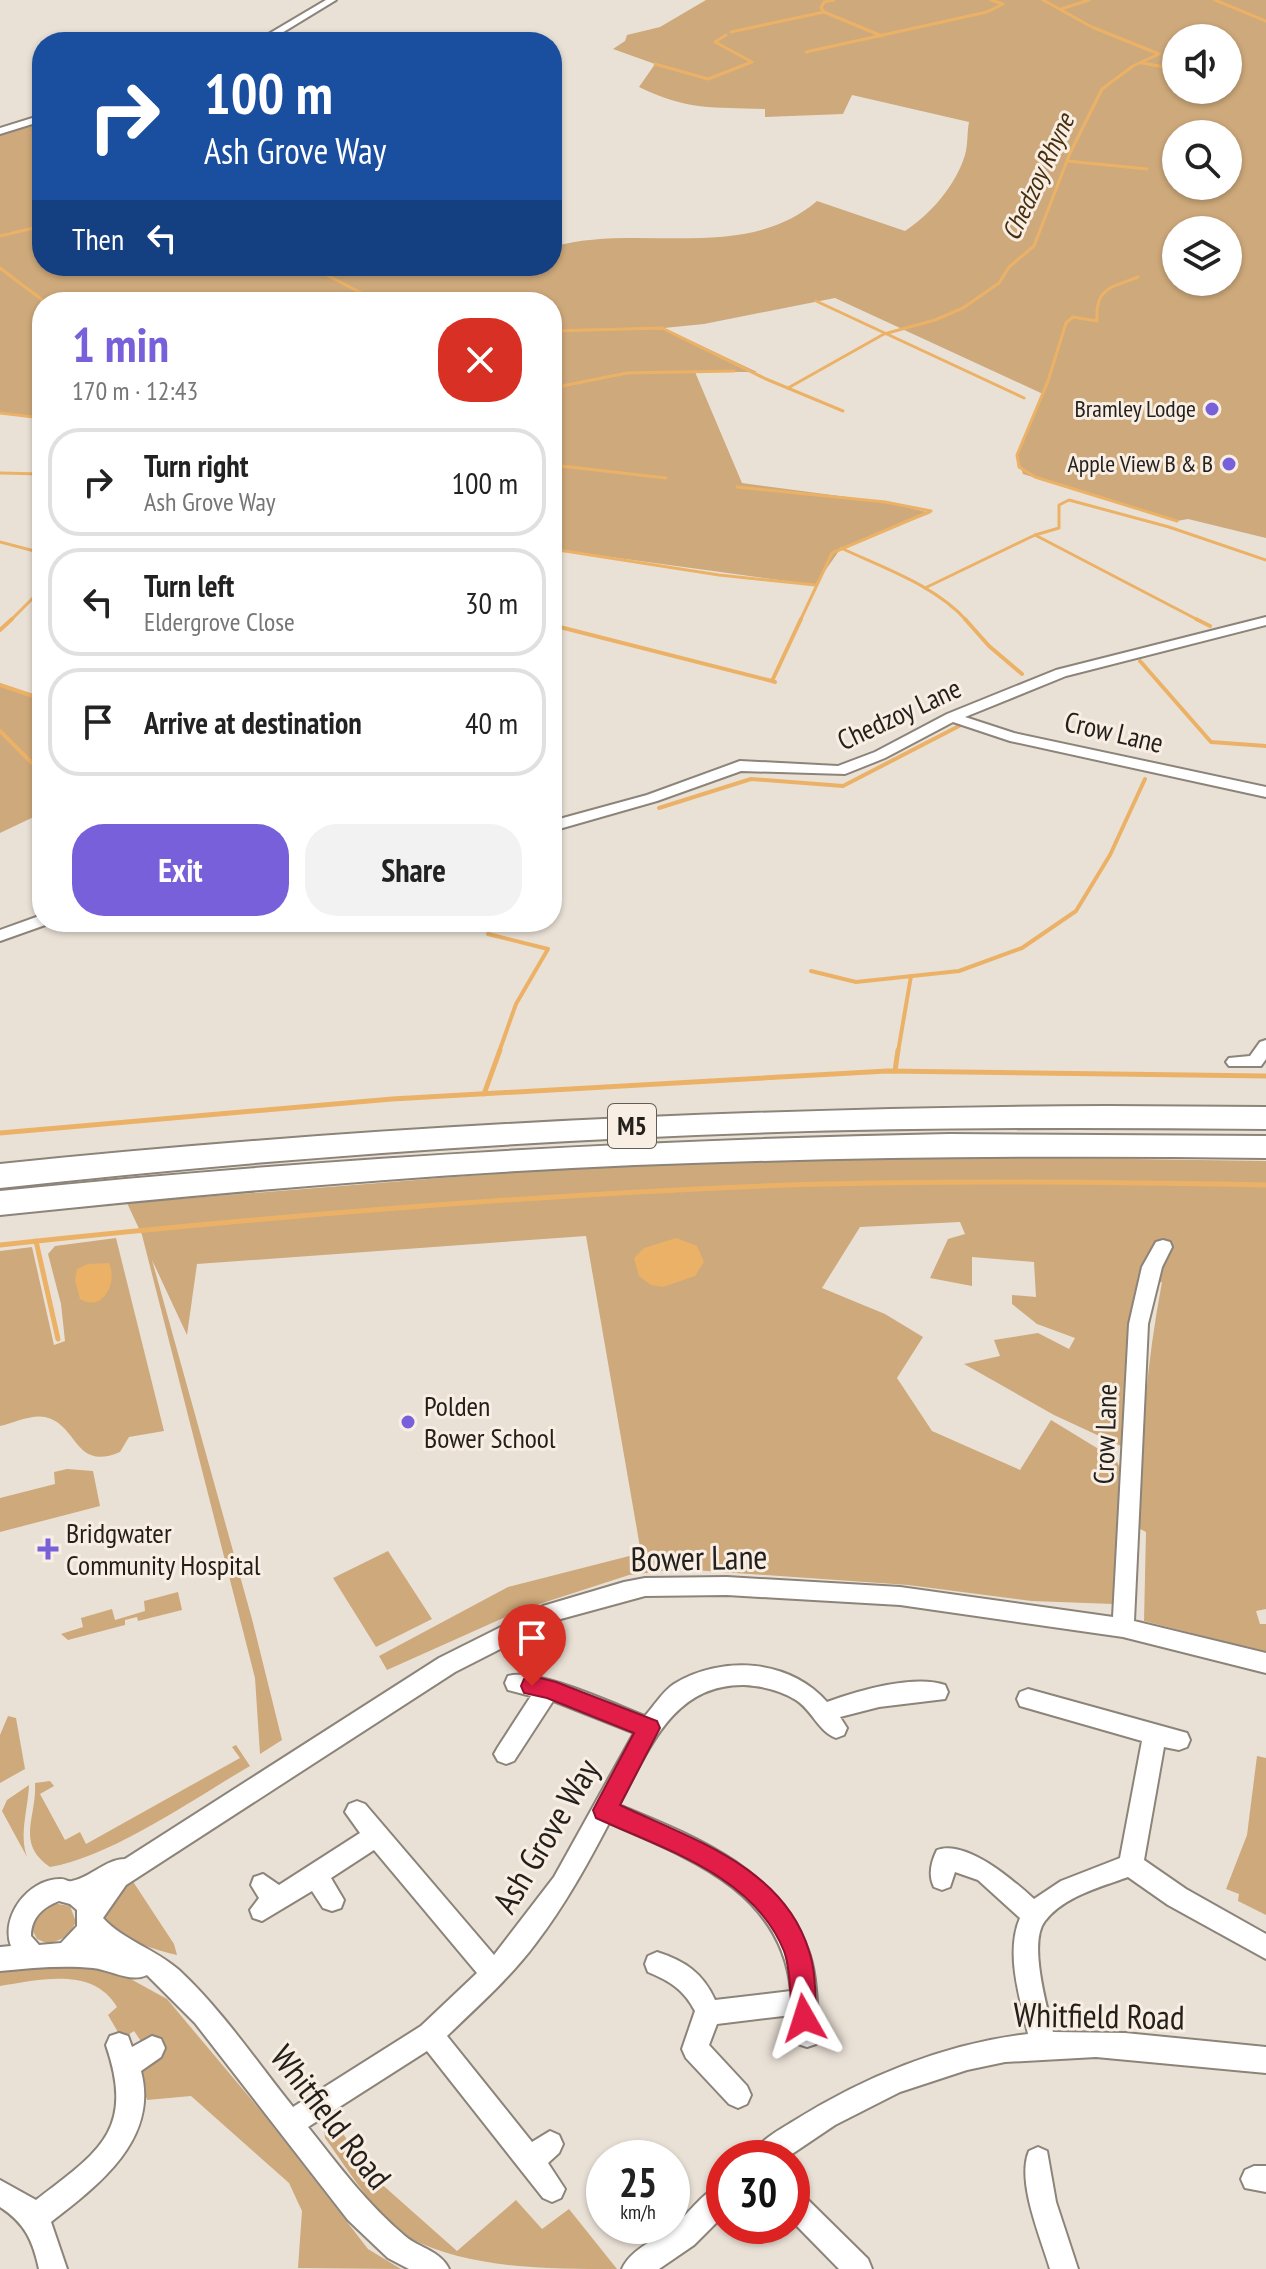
<!DOCTYPE html>
<html lang="en">
<head>
<meta charset="utf-8">
<style>
  body { margin:0; font-family:"PT Sans Narrow",sans-serif; background:#f2f2f2; color:#222; height:100vh; display:flex; flex-direction:column; font-size:30px; white-space:nowrap }
  * { box-sizing:border-box; margin:0 }
  p { font-size:26px; color:#767676 }
  .icon { flex:none; width:44px; height:44px; fill:none; stroke:currentColor; stroke-width:2; stroke-linecap:round; stroke-linejoin:round }
  .map { position:relative; flex:1; overflow:hidden }
  .drawer { position:absolute; left:32px; top:292px; width:530px; height:640px; display:flex; flex-direction:column; background:#fff; border-radius:32px; box-shadow:0 2px 6px #0004 }
  .drawer>* { flex:none }
  .banner { position:absolute; left:32px; top:32px; width:530px; height:244px; border-radius:32px; box-shadow:0 2px 6px #0004; background:#1a4fa0; color:#fff; overflow:hidden }
  .buttons { position:absolute; left:1162px; top:24px; display:grid; gap:16px }
  .buttons a { display:grid; place-items:center; width:80px; height:80px; border-radius:50%; background:#fff; box-shadow:0 2px 6px #0004; font-size:40px }
  .speed { position:absolute; left:586px; top:2140px; display:flex; gap:16px; font-size:40px; font-weight:700; text-align:center }
  .speed>* { display:grid; place-content:center; width:104px; height:104px; border-radius:50%; background:#fff; box-shadow:0 2px 6px #0004; line-height:1 }
  .speed small { font-size:20px; font-weight:400 }
  .speed .limit { border:12px solid #d22; background:#fff; color:#111 }
  .pin { position:absolute; display:grid; place-items:center; width:68px; height:68px; color:#fff; margin:-82px -34px; border-radius:50% 50% 50% 0; rotate:-45deg; box-shadow:0 0 8px #0007 }
  .pin .icon { rotate:45deg }
  .me { position:absolute; width:88px; margin:-44px; rotate:354deg; stroke-linejoin:round; filter:drop-shadow(0 0 6px #0008) }
  .turn { display:flex; align-items:center; gap:28px; height:168px; padding:0 40px; font-size:36px }
  .turn .icon { width:104px; height:104px; stroke-width:2.5 }
  .turn b { display:block; font-size:56px; line-height:68px }
  .then { display:flex; align-items:center; height:76px; padding:0 40px; background:#0003; gap:16px; font-size:30px }
  .round { display:grid; place-items:center; flex:none; width:84px; height:84px; border-radius:32px; background:#f2f2f2 }
  .summary { display:flex; align-items:center; justify-content:space-between; height:136px; padding:0 40px }
  h1 { font-size:48px; font-weight:600; line-height:60px; color:#7760da }
  .button { display:flex; gap:16px; margin-top:auto; padding:16px 40px }
  .button a { flex:1; height:92px; border-radius:32px; background:#7760da; color:#fff; font-size:32px; font-weight:600; line-height:92px; text-align:center }
  .button a+a { background:#f2f2f2; color:#222 }
  ul { padding:0; list-style:none }
  li { display:flex; align-items:center; gap:24px; height:108px; margin:0 16px 12px; padding:0 24px; border:4px solid #e0e0e0; border-radius:32px }
  li div { flex:1 }
  li b { display:block; font-size:30px }
  li em { font-style:normal }
  .map>svg:first-child { display:block }
  .green { fill:#cea97b; fill-rule:evenodd }
  .water { fill:#ebb267 }
  .lines { fill:none; stroke-linecap:round; stroke-linejoin:round }
  .stream-far2 { stroke:#ebb267; stroke-width:3 }
  .stream-far1 { stroke:#ebb267; stroke-width:4 }
  .stream { stroke:#ebb267; stroke-width:5 }
  .street-casing { stroke:#8c8379; stroke-width:4 }
  .highway-casing { stroke:#8c8379; stroke-width:4 }
  .street { fill:#fff; fill-rule:evenodd }
  .highway { fill:#fff; fill-rule:evenodd }
  .route { fill:#e11d48; stroke:#92132f; stroke-width:2 }
  .poi-dot { fill:#7760da; stroke:#f8eee3; stroke-width:3 }
  .labels { text-anchor:middle; stroke-width:6; stroke-linejoin:round; paint-order:stroke }
  .far-poi-label { font-size:24px; fill:#231f1b; stroke:#f8eee3; text-anchor:end }
  .far-water-label { font-size:26px; font-style:italic; fill:#462e0d; stroke:#f8eee3 }
  .shield { fill:#f8eee3; stroke:#635d57; stroke-width:2 }
  .shield-label { font-size:26px; font-weight:bold; fill:#231f1b }
  .street-label { font-size:28px; fill:#231f1b; stroke:#f8eee3 }
  .poi-label { font-size:28px; fill:#231f1b; stroke:#f8eee3; text-anchor:start }
  .near-street-label { font-size:34px; fill:#231f1b; stroke:#f8eee3 }
</style>
</head>
<body>
<div class="map">
<svg width="1266" height="2269" viewBox="0 0 1266 2269">
  <rect width="100%" height="100%" fill="#eae1d6"/>
  <g class="green">
    <path d="M706,0H1266V538L1188,519L1177,521L1023,474L1017,455L1043,394L835,298L704,324L664,328L757,372H695L742,483L885,502L931,513L841,548L815,585L552,549V302H42V418L0,413V127L42,117V266H552V247C636,222 743,264 817,201L905,231C930,215 956,185 965,155C968,145 967,132 969,122L852,95L843,114L765,117V109C712,107 689,111 639,87L655,64L613,49L625,41L627,35L660,27ZM1176,38H1228V90H1176ZM1176,134H1228V186H1176ZM1176,230H1228V282H1176Z"/>
    <polygon points="0,685 42,699 42,813 0,833"/>
    <path d="M865,1155L1266,1161V1609L1256,1611L1260,1624H1266V1652L1144,1621L1146,1532L1121,1519L1113,1604L1032,1601L908,1585L679,1569L629,1575L521,1610L387,1670L379,1656L508,1587L641,1553L586,1236L197,1264L187,1335L152,1260L252,1619L282,1740L260,1754L255,1678L142,1235L127,1203L668,1160ZM960,1222L965,1234L948,1239L930,1278L972,1286V1257L1034,1262L1036,1297L1012,1295V1304L1037,1324L1075,1338L1069,1349L1038,1333L994,1340L1000,1356L964,1364L1054,1415L1123,1447L1143,1286L1162,1282C1147,1361 1140,1442 1140,1522L1120,1514L1123,1472L1115,1459L1051,1420L1020,1470L932,1431L897,1378L923,1337L885,1314L822,1288L860,1227Z"/>
    <path d="M116,1238L164,1431L129,1437L120,1452C74,1472 78,1424 45,1417C32,1414 13,1423 0,1426V1251L32,1247L54,1345L65,1341L61,1304L48,1254L55,1246Z"/>
    <polygon points="67,1469 93,1471 100,1506 0,1532 0,1498 55,1484 54,1472"/>
    <polygon points="388,1551 432,1619 376,1647 333,1578"/>
    <polygon points="178,1592 182,1610 138,1621 137,1617 125,1620 125,1625 68,1640 61,1634 83,1627 81,1618 112,1609 115,1620 145,1611 144,1601"/>
    <polygon points="8,1716 16,1718 25,1769 0,1783 0,1735"/>
    <path d="M236,1745L250,1766C195,1798 111,1857 50,1867C15,1843 37,1818 35,1783L50,1781L54,1786L40,1794L65,1840L80,1832L86,1844L240,1758L232,1747Z"/>
    <polygon points="1257,1756 1266,1758 1266,1915 1238,1901 1239,1894 1226,1889 1247,1835"/>
    <path d="M29,1785C28,1810 19,1833 27,1857L2,1811L7,1800Z"/>
    <path d="M130,1877L174,1944L177,1955C154,1950 136,1942 113,1935L104,1919L112,1898Z"/>
    <polygon points="52,1903 70,1906 76,1922 68,1936 49,1944 37,1939 32,1929 37,1914"/>
    <path d="M0,1966H107L167,1999L261,2111L368,2249L401,2269L298,2268L302,2211L289,2183L191,2096L147,2100L137,2069L151,2056L134,2031L122,2039L108,2015L117,2007C93,1966 39,1980 0,1986Z"/>
    <path d="M329,2115L377,2180L457,2251L516,2200L542,2229L569,2209L617,2269C547,2269 468,2269 408,2237C373,2212 349,2171 325,2138L324,2128Z"/>
  </g>
  <g class="water">
    <polygon points="676,1238 697,1246 704,1262 695,1276 663,1287 651,1285 639,1276 634,1258 644,1248"/>
    <path d="M109,1263C118,1282 103,1313 80,1299L75,1280L77,1269L88,1264Z"/>
  </g>
  <g class="lines">
    <g class="stream-far2">
      <polyline points="1215,0 1266,21"/>
      <polyline points="1061,9 1089,0"/>
      <polyline points="824,12 821,8 824,2 834,0"/>
      <polyline points="731,32 824,12 882,36"/>
      <polyline points="806,52 987,12 1003,4 991,0"/>
      <polyline points="1142,63 1176,69"/>
      <polyline points="655,64 708,79 752,62 715,42 726,35"/>
      <polyline points="1067,161 1147,169"/>
      <polyline points="0,236 42,226"/>
      <polyline points="309,266 379,302"/>
      <polyline points="0,268 45,302"/>
      <path d="M1138,277C1111,288 1095,287 1097,321L1073,317L1066,323L1048,381L1017,455L1019,467L1035,477L1177,521"/>
      <polyline points="816,301 1024,398"/>
      <polyline points="552,331 662,328 766,379 843,411"/>
      <polyline points="552,388 627,373 734,371"/>
      <polyline points="788,388 884,334 935,320 963,308 999,283 1009,267 1034,246 1070,153 1102,89 1133,66 1159,54 1092,27 1043,0"/>
      <polyline points="0,413 42,418"/>
      <polyline points="552,465 666,478"/>
      <polyline points="0,473 42,474"/>
      <polyline points="737,487 885,502 931,511 832,553 800,621"/>
      <polyline points="1035,535 1200,621"/>
      <polyline points="0,542 42,553"/>
      <path d="M841,548C883,568 935,585 967,621"/>
      <polyline points="552,549 719,575 815,585"/>
      <polyline points="925,588 1035,535 1059,528 1059,505 1069,500 1169,527 1266,560"/>
      <polyline points="10,621 42,589"/>
    </g>
    <g class="stream-far1">
      <polyline points="965,619 989,646 1022,674"/>
      <polyline points="1196,619 1210,626"/>
      <polyline points="552,625 772,681"/>
      <polyline points="0,630 12,619"/>
      <polyline points="1140,661 1211,742 1266,746"/>
      <polyline points="775,682 772,681 801,619"/>
      <polyline points="0,685 42,699"/>
      <polyline points="0,731 42,773"/>
      <polyline points="659,808 751,779 843,786 959,726"/>
      <polyline points="488,934 548,949 516,1004 499,1052"/>
      <polyline points="811,971 856,982 959,971 1022,948 1076,911 1110,855 1145,779"/>
      <polyline points="898,1052 911,976"/>
    </g>
    <g class="stream">
      <polyline points="895,1071 898,1050"/>
      <polyline points="484,1094 500,1050"/>
      <polyline points="0,1133 392,1099 887,1071 1266,1076"/>
      <polyline points="36,1241 58,1339"/>
      <path d="M0,1245C262,1217 524,1195 788,1185C947,1180 1107,1182 1266,1185"/>
    </g>
    <g class="street-casing">
      <g id="street">
        <polygon points="326,0 336,0 267,42 255,42"/>
        <polygon points="42,115 42,121 0,134 0,128"/>
        <polygon points="1266,617 1266,625 1066,676 965,717 1014,733 1266,787 1266,797 1010,741 953,722 885,758 845,774 741,771 657,801 552,831 552,821 647,795 740,761 838,766 875,752 947,714 1056,670"/>
        <polygon points="42,915 42,922 48,924 0,941 0,930"/>
        <polygon points="1266,1040 1266,1059 1261,1066 1229,1066 1226,1062 1229,1058 1250,1056 1260,1042"/>
        <path d="M1163,1240L1170,1242L1172,1247L1162,1267L1148,1324L1134,1621L1266,1653V1673L1123,1637L900,1605L727,1595L645,1596L557,1620L455,1672L126,1885L103,1918C123,1940 155,1949 179,1970C222,2010 256,2061 293,2107L421,2026L477,1973L374,1850L331,1878L344,1900L341,1908L332,1911L323,1908L312,1891L262,1921L253,1918L250,1910L259,1898L251,1885L254,1877L263,1874L279,1885L360,1833L345,1812L349,1804L357,1801L365,1804L494,1955L554,1877L634,1733L553,1701L514,1761L506,1764L498,1761L494,1754L498,1747L531,1696L508,1690L505,1683L508,1676C535,1667 616,1705 645,1716C654,1706 663,1691 674,1684C722,1655 789,1659 827,1702C857,1691 914,1674 945,1685L948,1692L945,1699L879,1707L840,1717L847,1728L844,1735L836,1738C818,1731 812,1710 796,1700C780,1690 762,1686 744,1685C672,1684 648,1751 619,1805C693,1836 778,1868 808,1950C818,1976 816,2007 820,2035L816,2044L807,2047L798,2044L792,2015L717,2024L709,2045L747,2086L751,2095L747,2104L738,2108L729,2104L686,2058L682,2049L695,2011C684,1990 670,1981 648,1972L645,1964L648,1956L657,1952C685,1961 703,1973 715,2000L791,1991C782,1892 690,1858 609,1823C587,1865 565,1905 536,1943C510,1978 478,2006 447,2036L532,2142L550,2131L559,2135L563,2144L559,2153L548,2163L565,2189L561,2198L552,2202L543,2198L427,2051L308,2127C339,2166 367,2204 405,2236C419,2248 441,2251 449,2269H409L388,2258L348,2220L195,2023L147,1975C130,1983 111,1970 93,1968C63,1965 31,1968 0,1971V1947L11,1946C0,1917 28,1879 60,1879C68,1879 65,1882 72,1881C91,1877 106,1859 125,1859L439,1658L543,1606L624,1582L645,1578L727,1577L900,1587L1113,1617L1129,1324L1142,1267L1156,1242ZM59,1901L70,1904L77,1910V1926L61,1943L39,1945L31,1936C31,1918 43,1907 59,1901Z"/>
        <path d="M1028,1689L1187,1733L1190,1740L1187,1747L1179,1750L1164,1747L1144,1860L1186,1889L1266,1934V1959L1168,1905L1128,1877C1101,1887 1064,1896 1045,1921C1028,1942 1047,2007 1053,2032L1125,2033L1266,2047V2073L1096,2057L1005,2062L967,2070L900,2092L835,2125L786,2158H751C757,2142 777,2131 792,2122C864,2077 943,2044 1028,2034C1020,1998 1005,1953 1020,1918L978,1880L955,1872L950,1887L942,1890L934,1887C928,1875 931,1862 937,1850C966,1839 1013,1880 1034,1899L1061,1881L1120,1858L1142,1741L1020,1706L1017,1699L1020,1692Z"/>
        <path d="M119,2033L128,2036L132,2047L152,2036L161,2039L165,2048L161,2057L141,2071C159,2139 99,2185 51,2222L67,2269H39C33,2241 25,2223 0,2207V2180L36,2200C100,2151 135,2130 106,2045L110,2036Z"/>
        <path d="M1038,2147L1047,2151L1056,2202L1078,2269H1050C1041,2238 1016,2181 1029,2151Z"/>
        <polygon points="1254,2166 1266,2166 1266,2192 1245,2188 1241,2179 1245,2170"/>
        <path d="M724,2183V2215L694,2245L659,2269H622C631,2248 659,2239 676,2224C691,2211 704,2191 724,2183Z"/>
        <polygon points="792,2189 801,2193 868,2259 872,2269 839,2269 792,2221"/>
      </g>
    </g>
    <g class="highway-casing">
      <g id="highway">
        <path d="M1107,1106L1266,1107V1129C1054,1127 841,1127 629,1138C419,1148 209,1165 0,1188V1164C369,1126 737,1108 1107,1106Z"/>
        <path d="M949,1134L1266,1136V1158C1056,1155 846,1157 635,1165C423,1174 211,1193 0,1215V1191C316,1159 632,1140 949,1134Z"/>
      </g>
    </g>
    <use href="#street" class="street"/>
    <use href="#highway" class="highway"/>
  </g>
  <path class="route" d="M532,1676L556,1682L657,1721L660,1728L620,1805C691,1839 784,1867 809,1951C816,1971 815,1997 817,2018L813,2027L804,2031L795,2027L792,2018C790,1998 791,1970 784,1951C754,1876 664,1849 596,1818L593,1810L634,1733L547,1698L524,1693L521,1686L524,1679Z"/>
  <g class="poi-dot">
    <circle cx="1212" cy="409" r="8"/>
    <circle cx="1229" cy="464" r="8"/>
    <circle cx="408" cy="1422" r="8"/>
    <path d="M44 1537h8v8h8v8h-8v8h-8v-8h-8v-8h8z"/>
  </g>
  <g class="labels">
    <g class="far-poi-label">
      <text x="1196" y="417">Bramley Lodge</text>
      <text x="1213" y="472">Apple View B &amp; B</text>
    </g>
    <g class="far-water-label">
      <text transform="translate(1038 177) rotate(-65)" y="9">Chedzoy Rhyne</text>
    </g>
    <rect class="shield" x="608" y="1104" width="48" height="44" rx="6"/>
    <g class="shield-label">
      <text x="632" y="1135">M5</text>
    </g>
    <g class="street-label">
      <text transform="translate(899 714) rotate(-25)" y="10">Chedzoy Lane</text>
      <text transform="translate(1114 732) rotate(13)" y="10">Crow Lane</text>
      <text transform="translate(1105 1434) rotate(-88)" y="10">Crow Lane</text>
    </g>
    <g class="poi-label">
      <text x="424" y="1416">Polden<tspan x="424" dy="32">Bower School</tspan></text>
      <text x="66" y="1543">Bridgwater<tspan x="66" dy="32">Community Hospital</tspan></text>
    </g>
    <g class="near-street-label">
      <text transform="translate(699 1558) rotate(-1)" y="12">Bower Lane</text>
      <text transform="translate(546 1836) rotate(-59)" y="12">Ash Grove Way</text>
      <text transform="translate(1099 2016) rotate(1)" y="12">Whitfield Road</text>
      <text transform="translate(331 2117) rotate(52)" y="12">Whitfield Road</text>
    </g>
  </g>
</svg>
<div class="buttons">
<a><svg class="icon" aria-label="sound" viewBox="0 0 24 24"><path d="M4 9h4l5-4v14l-5-4H4zM17 9q2 3 0 6"/></svg></a>
<a><svg class="icon" aria-label="search" viewBox="0 0 24 24"><circle cx="10" cy="10" r="6"/><path d="M15 15l6 6"/></svg></a>
<a><svg class="icon" aria-label="layers" viewBox="0 0 24 24"><path d="M12 4l9 5-9 5-9-5zM3 14l9 5 9-5"/></svg></a>
</div>
<div class="speed"><div>25<small>km/h</small></div><div class="limit">30</div></div>
<div class="pin" style="left:532px;top:1686px;background:#d93025"><svg class="icon" aria-label="arrive" viewBox="0 0 24 24"><path d="M6 21V4h12l-3 4 3 4H6"/></svg></div>
<svg class="me" style="left:804px;top:2018px" viewBox="-20 -20 40 40"><path d="M0-17L14 15 0 8-14 15z" fill="#e11d48" stroke="#fff" stroke-width="4"/></svg>
<div class="banner">
<div class="turn"><svg class="icon" aria-label="right" viewBox="0 0 24 24"><path d="M7 20v-9h11M14 6l5 5-5 5"/></svg><div><b>100 m</b>Ash Grove Way</div></div>
<div class="then">Then<svg class="icon" aria-label="left" viewBox="0 0 24 24"><path d="M17 20v-9H6M10 6l-5 5 5 5"/></svg></div>
</div>
<section class="drawer">
<div class="summary"><div><h1>1 min</h1><p>170 m · 12:43</p></div><a class="round" style="background:#d93025;color:#fff"><svg class="icon" aria-label="close" viewBox="0 0 24 24"><path d="M6 6l12 12M18 6L6 18"/></svg></a></div>
<ul>
<li><svg class="icon" aria-label="right" viewBox="0 0 24 24"><path d="M7 20v-9h11M14 6l5 5-5 5"/></svg><div><b>Turn right</b><p>Ash Grove Way</p></div><em>100 m</em></li>
<li><svg class="icon" aria-label="left" viewBox="0 0 24 24"><path d="M17 20v-9H6M10 6l-5 5 5 5"/></svg><div><b>Turn left</b><p>Eldergrove Close</p></div><em>30 m</em></li>
<li><svg class="icon" aria-label="arrive" viewBox="0 0 24 24"><path d="M6 21V4h12l-3 4 3 4H6"/></svg><div><b>Arrive at destination</b></div><em>40 m</em></li>
</ul>
<div class="button"><a>Exit</a><a>Share</a></div>
</section>
</div>
</body>
</html>
